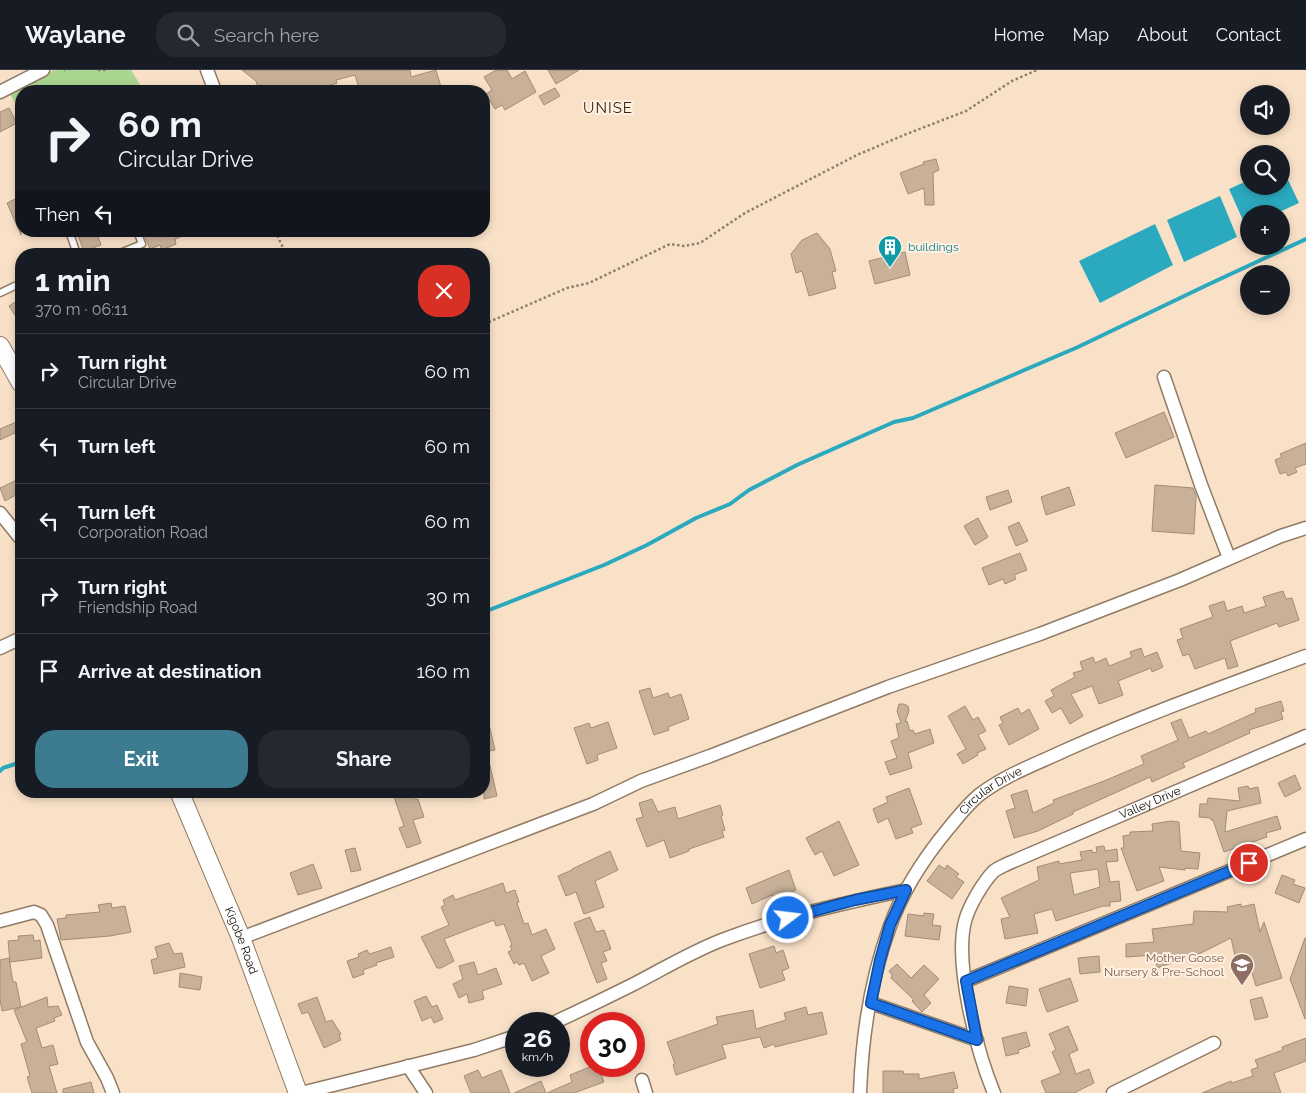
<!DOCTYPE html>
<html lang="en">
<head>
<meta charset="utf-8">
<style>
  body { margin:0; font-family:Raleway,sans-serif; background:#242831; color:#f1f3f6; height:100vh; display:flex; flex-direction:column; font-size:19px; white-space:nowrap }
  * { box-sizing:border-box; margin:0 }
  p { font-size:16px; color:#9ea1a6 }
  .icon { flex:none; width:28px; height:28px; fill:none; stroke:currentColor; stroke-width:2; stroke-linecap:round; stroke-linejoin:round }
  .map { position:relative; flex:1; overflow:hidden }
  .details { position:absolute; left:15px; top:178px; width:475px; height:550px; display:flex; flex-direction:column; background:#171b24; border-radius:20px; box-shadow:0 2px 8px #0003 }
  .details>* { flex:none }
  .top-card { position:absolute; left:15px; top:15px; width:475px; height:152px; border-radius:20px; box-shadow:0 2px 8px #0003; background:#171b24; color:#f1f3f6; overflow:hidden }
  .buttons { position:absolute; left:1240px; top:15px; display:grid; gap:10px }
  .buttons a { display:grid; place-items:center; width:50px; height:50px; border-radius:50%; background:#171b24; box-shadow:0 2px 8px #0003; font-size:25px }
  .speed { position:absolute; left:505px; top:942px; display:flex; gap:10px; font-size:25px; font-weight:700; text-align:center }
  .speed>* { display:grid; place-content:center; width:65px; height:65px; border-radius:50%; background:#171b24; box-shadow:0 2px 8px #0003; line-height:1 }
  .speed small { font-size:12px; font-weight:400 }
  .speed .limit { border:8px solid #d22; background:#fff; color:#111 }
  .pin { position:absolute; display:grid; place-items:center; width:42px; height:42px; color:#fff; margin:-21px; border:2px solid #fff; border-radius:50%; box-shadow:0 1px 5px #0007 }
  .me { position:absolute; width:55px; margin:-28px; rotate:75deg; stroke-linejoin:round; filter:drop-shadow(0 0 4px #0008) }
  .turn { display:flex; align-items:center; gap:18px; height:105px; padding:0 20px; font-size:22px }
  .turn .icon { width:65px; height:65px; stroke-width:2.5 }
  .turn b { display:block; font-size:35px; line-height:42px }
  .then { display:flex; align-items:center; height:48px; padding:0 20px; background:#0003; gap:10px; font-size:19px }
  .round { display:grid; place-items:center; flex:none; width:52px; height:52px; border-radius:20px; background:#242831 }
  .headline { display:flex; align-items:center; justify-content:space-between; height:85px; padding:0 20px }
  h1 { font-size:30px; font-weight:700; line-height:38px }
  .primary-button { display:flex; gap:10px; margin-top:auto; padding:10px 20px }
  .primary-button a { flex:1; height:58px; border-radius:20px; background:#3c7b90; color:#fff; font-size:20px; font-weight:700; line-height:58px; text-align:center }
  .primary-button a+a { background:#242831; color:#f1f3f6 }
  ul { padding:0; list-style:none }
  li { display:flex; align-items:center; gap:15px; height:75px; padding:0 20px; border-top:1px solid #363941 }
  li div { flex:1 }
  li b { display:block; font-size:19px }
  li em { font-style:normal }
  header { display:flex; align-items:center; gap:30px; box-sizing:border-box; height:70px; padding:0 25px; background:#171b24; border-bottom:1px solid #363941 }
  header strong { font-size:24px }
  nav { display:flex; gap:28px; margin-inline-start:auto; font-size:18px }
  .search { width:350px; height:45px; background:#242831; display:flex; align-items:center; gap:12px; box-sizing:border-box; padding:0 18px; border-radius:20px; color:#9ea1a6; font-size:19px }
  .map>svg:first-child { display:block }
  .green { fill:#abd692 }
  .water { fill:#2ba9be }
  .lines { fill:none; stroke-linecap:round; stroke-linejoin:round }
  .stream { stroke:#2ba9be; stroke-width:4 }
  .building { fill:#c9b199; stroke:#a38c75; fill-rule:evenodd }
  .lane-casing { stroke:#917b64; stroke-width:9 }
  .street-casing { stroke:#917b64; stroke-width:15 }
  .secondary-casing { stroke:#917b64; stroke-width:20 }
  .path { stroke:#8f7e6e; stroke-width:2.5; stroke-dasharray:2.5 2.5; stroke-linecap:butt }
  .lane { stroke:#fff; stroke-width:6 }
  .street { stroke:#fff; stroke-width:12 }
  .secondary { stroke:#fff; stroke-width:18 }
  .route-casing { stroke:#114b97; stroke-width:12 }
  .route { stroke:#1a73e8; stroke-width:9 }
  .labels { text-anchor:middle; stroke-width:4; stroke-linejoin:round; paint-order:stroke }
  .culture-label { font-size:12px; fill:#0d838f; stroke:#fff0e1; text-anchor:start }
  .street-label { font-size:12px; fill:#120a04; stroke:#fff0e1 }
  .education-label { font-size:12px; fill:#785e54; stroke:#fff0e1; text-anchor:end }
  .quarter-label { font-size:15px; letter-spacing:1px; fill:#3a2813; stroke:#fff0e1 }
</style>
</head>
<body>
<header>
<strong>Waylane</strong>
<div class="search"><svg class="icon" aria-label="search" viewBox="0 0 24 24"><circle cx="10" cy="10" r="6"/><path d="M15 15l6 6"/></svg>Search here</div>
<nav><a>Home</a><a>Map</a><a>About</a><a>Contact</a></nav>
</header>
<div class="map">
<svg width="1306" height="1023" viewBox="0 0 1306 1023">
  <rect width="100%" height="100%" fill="#f9e1c8"/>
  <polygon class="green" points="54,0 131,0 144,21 21,21 21,43 9,22"/>
  <g class="water">
    <polygon points="1281,95 1299,133 1275,144 1249,144 1249,156 1246,157 1229,119 1249,110 1249,116 1281,116"/>
    <polygon points="1220,126 1237,167 1184,192 1167,150"/>
    <polygon points="1155,154 1173,195 1100,233 1079,191"/>
  </g>
  <g class="lines">
    <g class="stream">
      <polyline points="484,542 604,495 647,475 696,448 730,434 749,420 797,395 894,352 913,348 1078,277 1205,216 1306,169"/>
      <polyline points="0,701 3,698 21,692"/>
    </g>
  </g>
  <g class="building">
    <polygon points="242,0 410,0 411,7 436,0 441,17 427,21 360,21 355,5 336,10 337,13 318,19 319,21 259,21 256,11"/>
    <polygon points="496,0 507,0 512,9 525,1 536,22 505,40 502,35 495,39 486,24 492,20 484,7"/>
    <polygon points="548,0 579,0 556,14"/>
    <polygon points="555,18 560,26 544,35 539,26"/>
    <polygon points="9,38 17,53 0,62 0,42"/>
    <polygon points="936,89 939,100 933,103 934,135 925,135 924,118 908,124 900,103 924,94 923,92"/>
    <polygon points="21,126 21,165 7,133"/>
    <polygon points="76,161 96,161 101,175 84,181"/>
    <polygon points="143,161 192,161 193,162 175,169 176,174 162,180 160,175 150,179"/>
    <polygon points="817,163 830,179 836,201 832,202 836,218 809,226 802,201 796,203 791,184 802,170"/>
    <polygon points="905,182 910,205 875,214 869,191"/>
    <polygon points="21,228 21,254 9,236"/>
    <polygon points="1164,342 1174,367 1126,388 1115,363"/>
    <polygon points="21,350 21,360 0,370 0,359"/>
    <polygon points="1306,373 1306,394 1295,398 1297,402 1288,406 1286,402 1280,404 1275,390 1282,387 1280,384"/>
    <polygon points="21,408 21,420 15,422 16,425 5,431 0,418"/>
    <polygon points="1155,415 1193,418 1196,426 1194,464 1152,461"/>
    <polygon points="1069,417 1075,435 1046,445 1041,427"/>
    <polygon points="1008,420 1012,432 990,440 986,427"/>
    <polygon points="978,448 988,467 975,475 964,456"/>
    <polygon points="1019,452 1028,471 1016,476 1008,457"/>
    <polygon points="1020,483 1027,500 1014,505 1016,509 1005,514 1003,509 989,515 982,498"/>
    <polygon points="1283,521 1286,529 1292,528 1299,550 1279,557 1277,553 1230,571 1238,596 1228,599 1225,588 1195,599 1189,584 1183,586 1177,570 1183,568 1180,559 1213,547 1209,536 1224,531 1227,541 1242,536 1244,543 1266,536 1263,527"/>
    <polygon points="1141,578 1144,587 1157,582 1163,597 1152,602 1151,598 1118,611 1123,625 1099,634 1092,616 1071,624 1083,646 1070,654 1061,638 1052,643 1045,631 1054,626 1051,620 1075,607 1073,603 1083,600 1080,592 1093,587 1095,593 1106,588 1109,596 1132,587 1130,582"/>
    <polygon points="650,618 653,628 668,623 670,628 681,624 689,649 668,657 669,660 654,665 639,621"/>
    <polygon points="1281,631 1284,641 1281,642 1283,649 1249,660 1250,663 1183,693 1185,697 1152,712 1150,707 1073,742 1073,744 1038,761 1014,768 1006,741 1015,738 1011,725 1027,720 1033,743 1054,733 1053,730 1104,711 1144,694 1141,686 1178,670 1171,653 1181,649 1189,668 1206,661 1208,664 1256,642 1255,639"/>
    <polygon points="899,634 904,634 908,636 909,641 905,652 907,651 910,661 913,660 915,664 930,659 934,673 908,683 912,698 890,705 885,692 897,688 891,671 899,668 896,654 901,653 897,641"/>
    <polygon points="965,636 973,650 978,647 986,661 978,665 986,679 977,683 978,685 963,694 957,684 966,679 948,646"/>
    <polygon points="1018,638 1021,644 1029,639 1039,659 1009,675 999,655 1003,653 1000,647"/>
    <polygon points="484,650 488,650 495,680 484,682"/>
    <polygon points="608,652 617,678 597,685 598,690 587,694 574,658 589,653 591,658"/>
    <polygon points="484,687 488,687 497,726 484,729"/>
    <polygon points="1295,705 1301,719 1285,727 1278,713"/>
    <polygon points="1248,716 1249,719 1258,717 1261,733 1227,741 1225,762 1277,746 1281,759 1266,763 1267,767 1224,782 1213,750 1211,750 1211,748 1199,747 1200,734 1207,734 1208,728 1240,731 1238,718"/>
    <polygon points="909,718 922,754 911,758 913,763 896,769 888,748 878,753 873,739 888,732 886,727"/>
    <polygon points="392,721 412,721 415,730 418,729 424,747 413,750 421,773 407,778 399,758 404,756"/>
    <polygon points="652,729 658,742 675,737 678,749 720,735 723,745 721,746 725,760 722,761 724,767 689,779 689,781 670,788 664,770 647,777 636,749 643,747 639,733"/>
    <polygon points="839,751 859,795 834,806 822,781 815,785 806,768"/>
    <polygon points="1171,751 1179,752 1181,781 1200,783 1198,799 1185,798 1185,800 1159,797 1164,811 1137,821 1121,778 1124,778 1123,766 1130,765 1130,762 1153,761 1152,754"/>
    <path d="M1104,776L1105,781L1117,779L1118,791L1106,792L1110,812L1119,811L1121,831L1110,832V836H1103L1056,851L1052,839L1034,844L1038,863L1005,869L1001,849L1010,847L1001,828L1039,810L1037,797L1059,791V794L1082,790L1080,782L1092,780V783L1097,782L1096,777ZM1098,799L1100,817L1074,825L1070,803Z"/>
    <polygon points="355,778 361,800 351,802 345,780"/>
    <polygon points="610,781 618,800 595,811 604,837 584,844 576,822 566,826 558,806 572,800 572,799"/>
    <polygon points="313,794 322,818 298,825 290,803"/>
    <polygon points="939,795 945,799 947,795 959,804 956,807 964,812 952,829 927,811"/>
    <polygon points="789,800 796,820 774,829 772,825 752,834 746,818"/>
    <polygon points="1282,805 1295,810 1293,814 1305,818 1299,833 1275,823"/>
    <polygon points="503,813 506,823 515,820 519,832 517,833 524,854 528,853 532,865 546,859 555,879 541,886 549,903 532,911 524,893 519,895 517,892 514,894 508,882 512,880 510,876 512,875 504,854 496,856 494,850 444,869 454,891 441,898 437,898 421,867 449,855 441,837 445,835 443,830 453,825 455,830"/>
    <polygon points="111,833 112,838 125,836 131,862 110,866 61,870 57,849 66,848 66,845 100,842 98,835"/>
    <polygon points="1241,834 1241,837 1254,834 1260,862 1264,852 1282,908 1256,916 1250,896 1238,899 1231,868 1201,883 1157,898 1154,885 1126,887 1126,874 1154,872 1152,859 1193,854 1194,841 1228,842 1227,837"/>
    <polygon points="924,843 934,844 932,855 941,856 939,870 905,866 908,844 924,846"/>
    <polygon points="590,847 596,862 604,860 611,879 603,882 607,891 601,893 607,909 597,913 574,853"/>
    <polygon points="33,865 34,871 40,870 42,888 10,892 8,871 19,870 18,866"/>
    <polygon points="1305,868 1306,868 1305,949 1290,909"/>
    <polygon points="169,873 174,884 182,883 185,897 154,904 151,890 158,888 155,877"/>
    <polygon points="774,876 776,883 783,880 789,898 782,901 785,910 760,918 749,884"/>
    <polygon points="391,877 394,887 376,893 377,895 363,900 364,904 353,908 347,891 359,887 358,884 367,880 369,884 373,883"/>
    <polygon points="1099,886 1100,902 1080,904 1078,888"/>
    <polygon points="9,888 13,912 16,912 21,937 2,941 0,929 0,890"/>
    <polygon points="474,892 478,905 496,898 502,914 482,921 484,929 469,933 467,924 459,928 453,914 463,909 459,896"/>
    <polygon points="897,894 911,908 924,895 939,909 924,925 931,933 922,942 912,931 914,930 891,908 892,905 889,901"/>
    <polygon points="180,903 202,907 200,920 179,917"/>
    <polygon points="1070,908 1078,931 1047,942 1039,919"/>
    <polygon points="1009,916 1028,919 1026,936 1006,933"/>
    <polygon points="426,926 432,937 437,935 443,949 434,953 431,947 422,951 414,931"/>
    <polygon points="47,927 48,937 58,936 62,945 54,948 55,951 36,958 42,978 53,975 58,994 49,996 57,1023 32,1023 27,1007 30,1006 21,974 27,972 14,940"/>
    <polygon points="317,927 326,952 332,950 341,964 339,965 341,970 324,978 308,942 302,944 298,934"/>
    <polygon points="1262,927 1268,947 1255,950 1250,930"/>
    <polygon points="806,937 808,945 822,942 827,964 775,977 774,974 764,978 760,967 722,975 726,988 676,1005 673,995 675,994 667,972 718,954 716,947 753,940 756,959 786,950 784,943"/>
    <polygon points="1068,956 1078,980 1069,984 1076,1004 1089,999 1094,1013 1074,1023 1046,1023 1041,1011 1061,1003 1052,982 1056,980 1049,964"/>
    <polygon points="1026,962 1030,976 1018,980 1019,983 1006,986 1002,968"/>
    <polygon points="1306,968 1306,991 1274,1003 1281,1023 1202,1023 1231,1011 1232,1013 1253,1006 1251,1000 1258,997 1255,990 1283,980 1282,977"/>
    <polygon points="592,996 598,996 604,1012 574,1023 547,1023 572,1012 570,1005"/>
    <polygon points="478,1000 482,1008 501,1000 510,1023 471,1023 464,1006"/>
    <polygon points="883,1001 903,1001 904,1004 919,1004 919,1009 954,1002 958,1018 953,1019 954,1023 883,1023"/>
    <polygon points="541,1011 546,1023 514,1023"/>
    <polygon points="91,1012 94,1023 63,1023 63,1019"/>
  </g>
  <g class="lines">
    <g class="lane-casing">
      <g id="lane">
        <polyline points="69,161 77,184"/>
        <polyline points="118,184 142,174 137,161"/>
        <polyline points="0,223 21,213"/>
      </g>
    </g>
    <g class="street-casing">
      <g id="street">
        <polyline points="207,0 215,21"/>
        <polyline points="0,22 43,0"/>
        <polyline points="1164,307 1201,415 1229,488"/>
        <polyline points="0,443 21,469"/>
        <polyline points="0,578 21,568"/>
        <polyline points="0,851 34,842 41,845 47,855 87,972 107,1008 113,1023"/>
        <polyline points="241,868 593,734 641,711 710,686 888,617 1040,564 1180,510 1281,466 1306,458"/>
        <polyline points="966,911 1306,769"/>
        <polyline points="871,933 977,970"/>
        <path d="M551,954C579,941 606,928 634,914C663,899 691,882 722,870C782,847 844,833 906,820"/>
        <polyline points="408,996 426,1023"/>
        <polyline points="642,1010 646,1023"/>
        <polyline points="301,1023 474,980 516,966"/>
        <path id="s1" d="M860,1023C862,967 871,908 890,856C903,820 924,788 948,759C958,747 967,735 979,725C1005,705 1036,694 1066,680C1144,645 1225,616 1306,586"/>
        <path id="s2" d="M994,1023C977,982 954,894 965,851C969,836 983,812 994,801C998,798 1003,796 1007,794L1306,666"/>
        <polyline points="1113,1023 1214,973"/>
      </g>
    </g>
    <g class="secondary-casing">
      <g id="secondary">
        <polyline points="0,276 21,313"/>
        <path id="s3" d="M179,721L241,868L298,1023"/>
      </g>
    </g>
    <g class="path">
      <polyline points="64,0 65,0"/>
      <polyline points="98,0 106,0"/>
      <polyline points="275,161 286,184"/>
      <polyline points="484,254 567,218 589,213 670,174 684,176 700,173 745,143 857,85 904,65 966,41 1012,11 1037,0"/>
    </g>
    <use href="#lane" class="lane"/>
    <use href="#street" class="street"/>
    <use href="#secondary" class="secondary"/>
  </g>
  <g class="lines">
    <g class="route-casing">
      <polyline id="route" points="788,848 855,830 906,820 890,855 880,890 871,933 977,970 966,911 1249,793"/>
    </g>
    <use href="#route" class="route"/>
  </g>
  <defs>
    <g id="building-pin" transform="scale(1.25)"><path d="M0 17L-7.5 6A9.5 9.5 0 1 1 7.5 6Z" fill="#0f9aa8" stroke="#fff0e1"/><path d="M-4-6H4V6H1V3H-1V6H-4ZM-2.5-4.3h1.7v1.8h-1.7ZM.8-4.3h1.7v1.8H.8ZM-2.5-1h1.7V.8h-1.7ZM.8-1h1.7V.8H.8Z" fill="#fff"/></g>
    <g id="school-pin" transform="scale(1.25)"><path d="M0 17L-7.5 6A9.5 9.5 0 1 1 7.5 6Z" fill="#8d6e63" stroke="#fff0e1"/><path d="M0-5L7-2L0 1L-7-2ZM-4 1L0 2.5L4 1V4Q0 6-4 4Z" fill="#fff"/></g>
  </defs>
  <g fill-rule="evenodd">
    <use href="#building-pin" x="890" y="177"/>
    <use href="#school-pin" x="1242" y="895"/>
  </g>
  <g class="labels">
    <g class="culture-label">
      <text x="908" y="181">buildings</text>
    </g>
    <g class="street-label">
      <text dy="4" stroke="none"><textPath href="#s1" startOffset="342">Circular Drive</textPath></text>
      <text dy="4" stroke="none"><textPath href="#s2" startOffset="405">Valley Drive</textPath></text>
      <text dy="4" stroke="none"><textPath href="#s3" startOffset="162">Kigobe Road</textPath></text>
    </g>
    <g class="education-label">
      <text x="1224" y="892">Mother Goose<tspan x="1224" dy="14">Nursery &amp; Pre-School</tspan></text>
    </g>
    <g class="quarter-label">
      <text x="608" y="43">UNISE</text>
    </g>
  </g>
</svg>
<div class="buttons">
<a><svg class="icon" aria-label="sound" viewBox="0 0 24 24"><path d="M4 9h4l5-4v14l-5-4H4zM17 9q2 3 0 6"/></svg></a>
<a><svg class="icon" aria-label="search" viewBox="0 0 24 24"><circle cx="10" cy="10" r="6"/><path d="M15 15l6 6"/></svg></a>
<a>+</a>
<a>−</a>
</div>
<div class="speed"><div>26<small>km/h</small></div><div class="limit">30</div></div>
<div class="pin" style="left:1249px;top:793px;background:#d93025"><svg class="icon" aria-label="arrive" viewBox="0 0 24 24"><path d="M6 21V4h12l-3 4 3 4H6"/></svg></div>
<svg class="me" style="left:788px;top:848px" viewBox="-20 -20 40 40"><circle r="17" fill="#1a73e8" stroke="#fff" stroke-width="3"/><path d="M0-11L8 9 0 5-8 9z" fill="#fff"/></svg>
<div class="top-card">
<div class="turn"><svg class="icon" aria-label="right" viewBox="0 0 24 24"><path d="M7 20v-9h11M14 6l5 5-5 5"/></svg><div><b>60 m</b>Circular Drive</div></div>
<div class="then">Then<svg class="icon" aria-label="left" viewBox="0 0 24 24"><path d="M17 20v-9H6M10 6l-5 5 5 5"/></svg></div>
</div>
<section class="details">
<div class="headline"><div><h1>1 min</h1><p>370 m · 06:11</p></div><a class="round" style="background:#d93025;color:#fff"><svg class="icon" aria-label="close" viewBox="0 0 24 24"><path d="M6 6l12 12M18 6L6 18"/></svg></a></div>
<ul>
<li><svg class="icon" aria-label="right" viewBox="0 0 24 24"><path d="M7 20v-9h11M14 6l5 5-5 5"/></svg><div><b>Turn right</b><p>Circular Drive</p></div><em>60 m</em></li>
<li><svg class="icon" aria-label="left" viewBox="0 0 24 24"><path d="M17 20v-9H6M10 6l-5 5 5 5"/></svg><div><b>Turn left</b></div><em>60 m</em></li>
<li><svg class="icon" aria-label="left" viewBox="0 0 24 24"><path d="M17 20v-9H6M10 6l-5 5 5 5"/></svg><div><b>Turn left</b><p>Corporation Road</p></div><em>60 m</em></li>
<li><svg class="icon" aria-label="right" viewBox="0 0 24 24"><path d="M7 20v-9h11M14 6l5 5-5 5"/></svg><div><b>Turn right</b><p>Friendship Road</p></div><em>30 m</em></li>
<li><svg class="icon" aria-label="arrive" viewBox="0 0 24 24"><path d="M6 21V4h12l-3 4 3 4H6"/></svg><div><b>Arrive at destination</b></div><em>160 m</em></li>
</ul>
<div class="primary-button"><a>Exit</a><a>Share</a></div>
</section>
</div>
</body>
</html>
